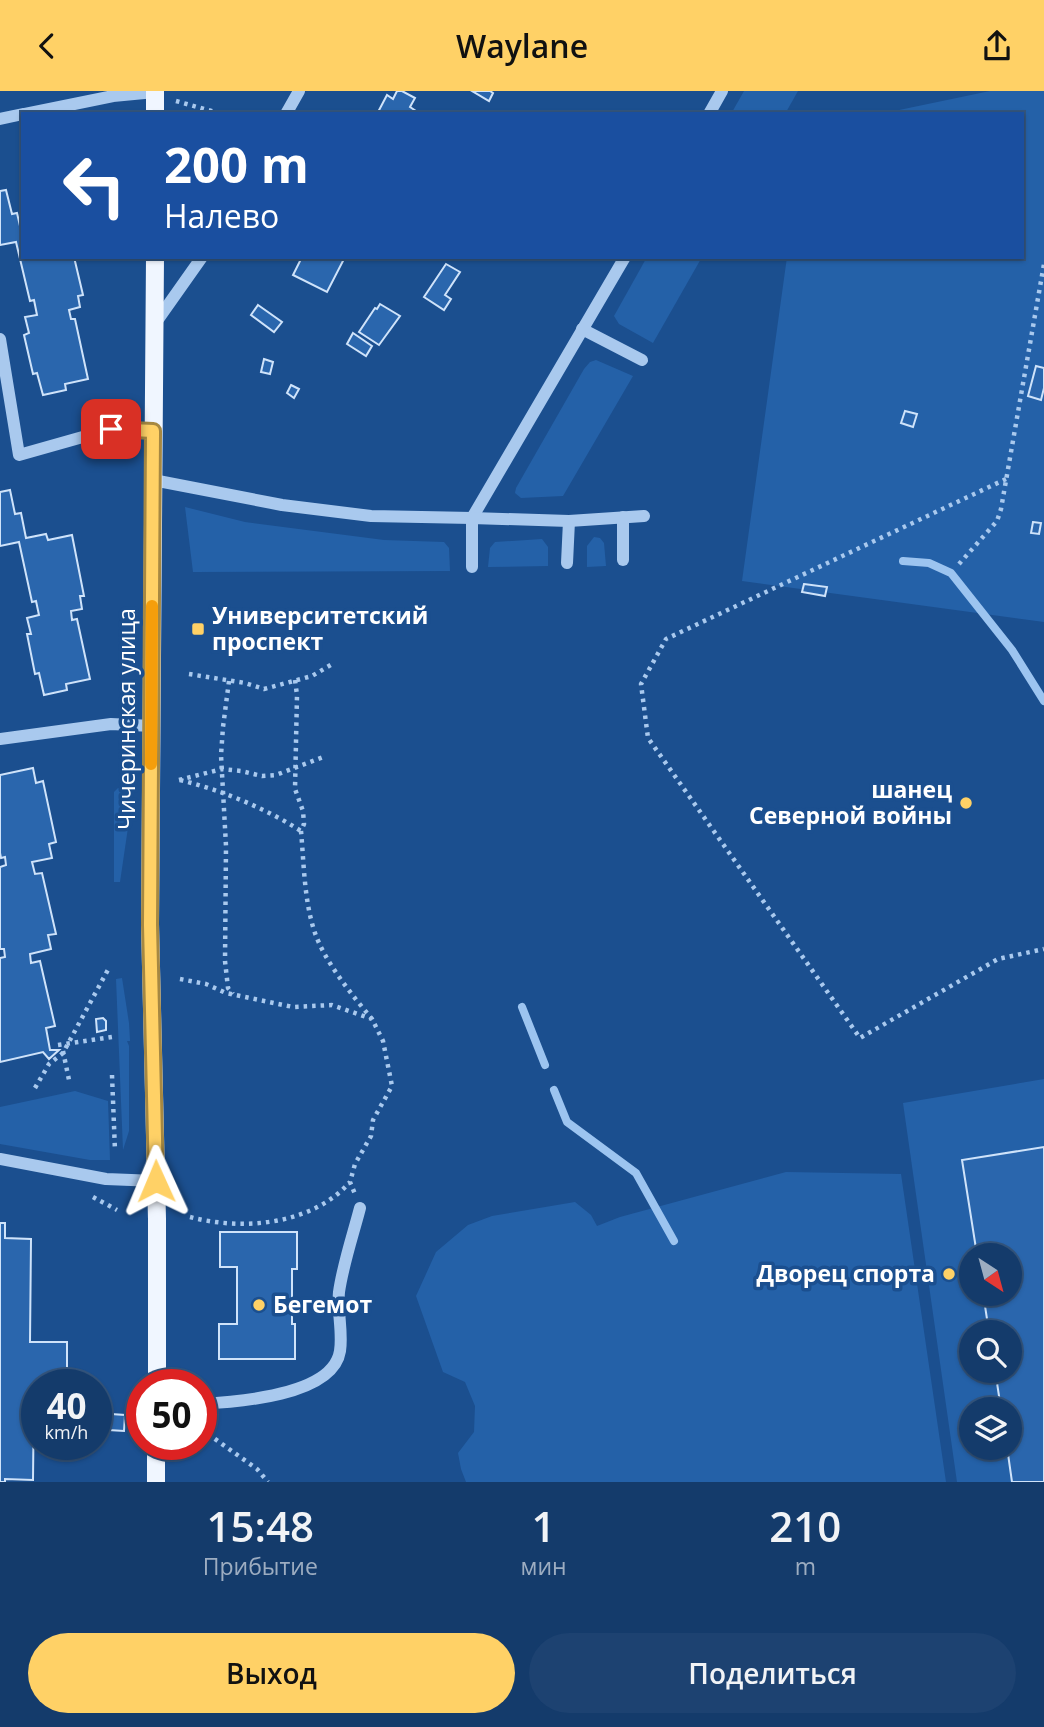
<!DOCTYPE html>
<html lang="ru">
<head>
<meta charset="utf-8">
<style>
  body { margin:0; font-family:"Open Sans",sans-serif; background:#1d4271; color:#f1f3f6; height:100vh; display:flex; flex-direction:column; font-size:26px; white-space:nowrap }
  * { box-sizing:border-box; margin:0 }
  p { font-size:23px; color:#9dadc1 }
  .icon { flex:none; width:38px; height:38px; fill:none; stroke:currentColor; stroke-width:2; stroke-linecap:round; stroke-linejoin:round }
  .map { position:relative; height:1391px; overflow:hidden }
  .drawer { display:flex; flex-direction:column; background:#143b6b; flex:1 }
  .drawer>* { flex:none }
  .banner { position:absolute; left:21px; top:21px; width:1003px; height:147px; border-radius:0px; box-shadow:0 2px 5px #0004,0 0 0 2px #33557e; background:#1a4fa0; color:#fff; overflow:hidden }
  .needle { width:46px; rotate:144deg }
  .controls { position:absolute; left:959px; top:1152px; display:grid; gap:14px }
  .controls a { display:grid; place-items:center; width:63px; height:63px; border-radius:50%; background:#143b6b; box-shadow:0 2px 5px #0004,0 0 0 2px #33557e; font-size:35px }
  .speed { position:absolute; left:21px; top:1278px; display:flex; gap:14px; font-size:35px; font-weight:700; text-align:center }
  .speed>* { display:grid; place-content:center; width:91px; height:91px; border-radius:50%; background:#143b6b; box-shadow:0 2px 5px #0004,0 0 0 2px #33557e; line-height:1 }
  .speed small { font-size:18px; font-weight:400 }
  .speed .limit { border:10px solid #d22; background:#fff; color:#111 }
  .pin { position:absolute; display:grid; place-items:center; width:60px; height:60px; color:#fff; margin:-30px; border-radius:14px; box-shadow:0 4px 10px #0006 }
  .me { position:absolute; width:77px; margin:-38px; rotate:359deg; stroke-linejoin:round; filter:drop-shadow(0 0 5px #0008) }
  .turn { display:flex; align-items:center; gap:24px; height:147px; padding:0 28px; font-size:32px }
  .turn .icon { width:91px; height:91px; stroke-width:2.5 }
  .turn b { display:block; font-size:49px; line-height:60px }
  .eta { display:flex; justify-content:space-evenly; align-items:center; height:119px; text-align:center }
  .eta b { font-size:42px; font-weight:600; line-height:49px }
  .button { display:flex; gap:14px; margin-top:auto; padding:14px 28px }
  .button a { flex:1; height:80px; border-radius:42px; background:#ffd166; color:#111; font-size:28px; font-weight:600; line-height:80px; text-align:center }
  .button a+a { background:#1d4271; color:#f1f3f6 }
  header { display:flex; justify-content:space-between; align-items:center; height:91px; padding:0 28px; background:#ffd166; color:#111; font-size:32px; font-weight:600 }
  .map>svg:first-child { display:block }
  .green { fill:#2461a8; fill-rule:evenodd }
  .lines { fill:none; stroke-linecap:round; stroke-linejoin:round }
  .stream { stroke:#9cc4f0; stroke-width:8 }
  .building { fill:#2a66ad; stroke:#cfe3fa; stroke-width:2 }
  .path { stroke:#a9c9ee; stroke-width:4.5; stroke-dasharray:3.5 5; stroke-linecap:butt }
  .minor { stroke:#a9c9ee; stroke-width:12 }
  .major { stroke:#f0f6ff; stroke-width:18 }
  .route-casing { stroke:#a68842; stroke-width:18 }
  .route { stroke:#ffd166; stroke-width:12 }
  .slow { stroke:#f59e0b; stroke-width:12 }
  .poi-dot { fill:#ffd166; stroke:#1b4f8f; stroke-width:2.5 }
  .labels { text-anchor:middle; stroke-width:7; stroke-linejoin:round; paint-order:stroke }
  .poi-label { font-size:23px; font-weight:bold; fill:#fff; stroke:#1b4f8f; text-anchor:start }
  .street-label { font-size:23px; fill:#fff; stroke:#1b4f8f }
</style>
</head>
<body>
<header><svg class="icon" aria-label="back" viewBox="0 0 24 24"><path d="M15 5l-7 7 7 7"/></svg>Waylane<svg class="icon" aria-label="share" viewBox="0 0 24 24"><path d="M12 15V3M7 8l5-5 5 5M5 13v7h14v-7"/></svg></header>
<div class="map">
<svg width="1044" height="1391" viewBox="0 0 1044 1391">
  <rect width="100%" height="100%" fill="#1b4f8f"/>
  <g class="green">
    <polygon points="744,0 798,0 785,23 731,23"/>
    <polygon points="990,0 1044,0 1044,531 742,490 787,166 1022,166 1022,23 880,23"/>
    <polygon points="647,166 702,166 653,252 619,233 614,225"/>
    <polygon points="596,269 633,285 563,405 521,407 515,402 516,397 584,278 590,271"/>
    <polygon points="185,416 245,431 384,449 444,451 449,457 450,480 193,481"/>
    <polygon points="594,446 600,447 604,452 606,475 587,476 587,455"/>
    <polygon points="542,448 548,456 548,475 488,476 490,457 495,451"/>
    <polygon points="118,697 132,697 131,716 120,791 114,791 114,701"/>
    <polygon points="122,887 129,932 130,950 127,950 129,955 129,1040 123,1059 116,888"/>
    <path d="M1044,988V1391H957L903,1012ZM971,1164H1010V1202H971ZM971,1241H1010V1279H971ZM971,1318H1010V1356H971Z"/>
    <polygon points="75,1000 108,1010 110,1069 90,1069 0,1053 0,1016"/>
    <polygon points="786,1081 901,1083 946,1391 466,1391 461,1378 458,1362 474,1341 475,1315 465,1291 443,1281 416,1205 436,1161 468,1134 492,1125 575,1111 591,1124 597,1135 620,1126"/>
  </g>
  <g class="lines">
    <g class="stream">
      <polyline points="903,470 929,472 951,482 1012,559 1044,610"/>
      <polyline points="522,916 545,974"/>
      <polyline points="554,999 567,1031 636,1082 674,1150"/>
    </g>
  </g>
  <g class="building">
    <polygon points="397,0 402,0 415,7 410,16 416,20 414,23 377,23 387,4 393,8"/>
    <polygon points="472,0 490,0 493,2 489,10"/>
    <polygon points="6,99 12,123 17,122 23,148 23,166 74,166 83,204 78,205 80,216 69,219 71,228 75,228 88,288 65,293 66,299 43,304 37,282 33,283 24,244 29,242 25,226 37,224 34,209 30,210 16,151 0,154 0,100"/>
    <polygon points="302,166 345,166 327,201 293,184"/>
    <polygon points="446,173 460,181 445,204 451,208 444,219 424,206"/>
    <polygon points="380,213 400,225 379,254 359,241 375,217 377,218"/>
    <polygon points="258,214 282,231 274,241 251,224"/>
    <polygon points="353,242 372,255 366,265 347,253"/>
    <polygon points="264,268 273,271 270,283 261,281"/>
    <polygon points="1036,275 1044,277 1044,297 1041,309 1028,305"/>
    <polygon points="291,294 299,298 294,307 287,302"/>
    <polygon points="905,320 917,323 913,336 901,332"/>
    <polygon points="10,399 15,423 21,422 26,447 46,443 48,449 72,444 84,505 80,505 82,518 71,520 72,529 77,528 90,588 66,593 67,599 44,604 39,582 35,583 27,543 31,543 27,527 39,524 36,510 32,511 19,451 0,455 0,401"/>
    <polygon points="1033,431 1041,432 1039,443 1031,442"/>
    <polygon points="804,493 827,496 825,505 802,501"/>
    <polygon points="33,677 36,692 43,690 56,751 49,753 52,767 32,771 35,783 42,782 56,843 48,844 51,858 30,863 31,872 40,870 55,935 46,937 50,959 59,959 49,968 43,961 0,971 0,867 5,866 4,858 0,858 0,776 6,774 5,766 1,767 0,762 0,684"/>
    <polygon points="103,927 106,930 106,939 97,941 96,928"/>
    <polygon points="1044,1056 1044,1391 1012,1391 1007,1356 1010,1356 1010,1318 1001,1318 995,1279 1010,1279 1010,1241 989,1241 983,1202 1010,1202 1010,1164 977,1164 962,1069"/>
    <polygon points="0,1132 5,1132 5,1147 31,1148 30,1251 67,1251 67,1293 37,1293 37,1298 34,1298 33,1389 5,1388 5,1391 0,1391"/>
    <polygon points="220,1141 297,1141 297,1178 292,1178 292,1233 295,1233 295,1268 219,1268 219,1233 237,1233 237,1176 220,1176"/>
    <polygon points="111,1323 125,1324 124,1340 109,1339"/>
  </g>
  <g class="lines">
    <g class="path">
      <polyline points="176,10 222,23"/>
      <polyline points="1006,388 666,548 641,593 648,647 860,947 998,868 1044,858"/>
      <polyline points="959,473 997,430 1001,418 1044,173"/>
      <polyline points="189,583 245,592 264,598 312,585 334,572"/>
      <path d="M295,589L297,604L295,698L303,720L304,733L301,740C304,773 304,810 315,842C325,871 352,904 372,928"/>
      <polyline points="229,590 223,636 221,664 226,755 225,870 228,897 233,903"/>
      <polyline points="179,689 222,678 241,680 262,685 276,684 326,665"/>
      <path d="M180,689C221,699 265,717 301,740"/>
      <polyline points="180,888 206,893 226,902 293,916 332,914 372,928 383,950 392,995 373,1029 371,1045 355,1073 350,1091 355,1103"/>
      <polyline points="58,954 112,946"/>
      <polyline points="63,960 69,989"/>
      <polyline points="112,984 115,1060"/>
      <polyline points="35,997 49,973 63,962 110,875"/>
      <polyline points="93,1106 117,1119"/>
      <path d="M190,1126C243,1140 312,1134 350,1091"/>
      <polyline points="201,1338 257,1378 268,1391"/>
    </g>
    <g class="minor">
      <polyline points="25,23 113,5 155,1"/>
      <polyline points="286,23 299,0"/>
      <polyline points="709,23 722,0"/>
      <polyline points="0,28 23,23"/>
      <polyline points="154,234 202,166"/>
      <polyline points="582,238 642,269"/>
      <polyline points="0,248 19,364 111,338 153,339"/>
      <polyline points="153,389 282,414 371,425 472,427 625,166"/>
      <polyline points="623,426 623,469"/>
      <polyline points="567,472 569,430"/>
      <polyline points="472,476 472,427 569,430 644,425"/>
      <polyline points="0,648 111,633 152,635"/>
      <polyline points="0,1068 106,1088 156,1090"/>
      <path d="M201,1313C236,1311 333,1305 340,1260C343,1241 337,1220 339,1201C343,1173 353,1144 360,1117"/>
    </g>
    <g class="major">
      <polyline points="155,23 155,0"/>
      <polyline points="155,166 150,833 157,1128 157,1293"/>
      <polyline points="156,1391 156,1353"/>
    </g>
  </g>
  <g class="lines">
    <g class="route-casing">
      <polyline id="route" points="111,338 153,340 153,342 150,834 156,1090"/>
    </g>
    <use href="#route" class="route"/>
    <polyline class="slow" points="151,673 152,515"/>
  </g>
  <g class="poi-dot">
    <rect x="191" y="531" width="14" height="14" rx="3.5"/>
    <circle cx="966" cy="712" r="7"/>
    <circle cx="949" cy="1183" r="7"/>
    <circle cx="259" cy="1214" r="7"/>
  </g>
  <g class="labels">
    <g class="poi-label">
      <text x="212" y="533">Университетский<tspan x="212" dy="26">проспект</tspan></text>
      <text x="952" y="707" text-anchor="end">шанец<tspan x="952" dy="26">Северной войны</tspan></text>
      <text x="935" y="1191" text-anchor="end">Дворец спорта</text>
      <text x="273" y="1222">Бегемот</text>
    </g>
    <g class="street-label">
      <text transform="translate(127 628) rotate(-90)" y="8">Чичеринская улица</text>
    </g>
  </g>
</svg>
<div class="controls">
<a><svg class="needle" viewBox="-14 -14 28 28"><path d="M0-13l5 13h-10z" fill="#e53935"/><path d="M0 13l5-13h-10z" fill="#9dadc1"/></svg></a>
<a><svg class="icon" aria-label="search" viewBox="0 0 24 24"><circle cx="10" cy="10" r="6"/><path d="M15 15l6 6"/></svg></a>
<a><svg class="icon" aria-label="layers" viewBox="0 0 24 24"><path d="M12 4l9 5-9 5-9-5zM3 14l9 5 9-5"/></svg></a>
</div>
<div class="speed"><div>40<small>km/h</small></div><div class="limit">50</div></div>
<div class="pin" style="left:111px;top:338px;background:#d93025"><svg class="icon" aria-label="arrive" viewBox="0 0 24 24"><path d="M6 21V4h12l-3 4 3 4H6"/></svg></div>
<svg class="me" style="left:156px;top:1090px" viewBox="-20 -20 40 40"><path d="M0-17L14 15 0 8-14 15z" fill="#ffd166" stroke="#fff" stroke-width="4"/></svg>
<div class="banner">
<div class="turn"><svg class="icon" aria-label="left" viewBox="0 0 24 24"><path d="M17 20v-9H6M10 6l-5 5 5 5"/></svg><div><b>200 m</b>Налево</div></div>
</div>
</div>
<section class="drawer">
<div class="eta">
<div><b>15:48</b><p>Прибытие</p></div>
<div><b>1</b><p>мин</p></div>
<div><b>210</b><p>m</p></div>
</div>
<div class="button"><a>Выход</a><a>Поделиться</a></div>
</section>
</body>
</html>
